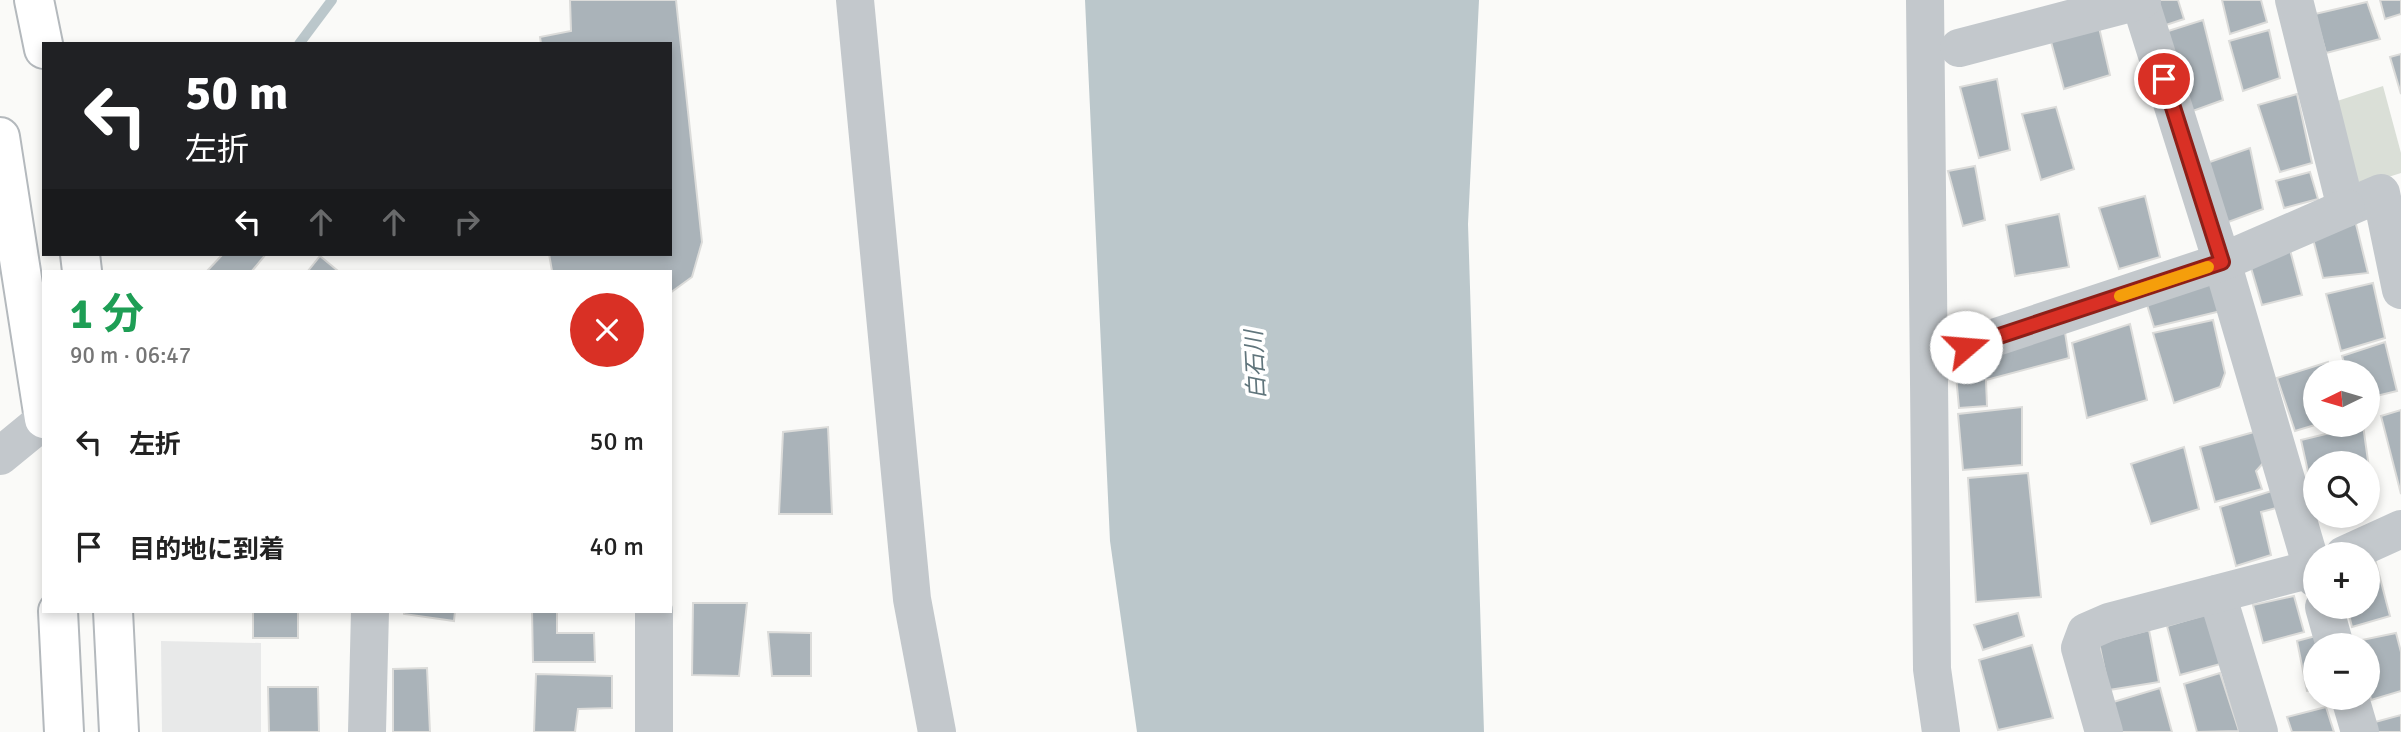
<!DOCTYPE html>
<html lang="ja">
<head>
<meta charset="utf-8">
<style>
  body { margin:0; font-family:Signika,"Noto Sans JP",sans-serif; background:#f6f6f6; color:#222; height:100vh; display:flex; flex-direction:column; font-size:26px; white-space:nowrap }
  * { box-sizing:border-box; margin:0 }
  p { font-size:23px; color:#767676 }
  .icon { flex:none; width:38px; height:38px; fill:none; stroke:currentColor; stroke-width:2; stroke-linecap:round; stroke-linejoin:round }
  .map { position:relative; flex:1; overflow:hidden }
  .sheet { position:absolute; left:42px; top:270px; width:630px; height:343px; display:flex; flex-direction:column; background:#fff; border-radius:0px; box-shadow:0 4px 10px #0003 }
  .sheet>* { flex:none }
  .hud { position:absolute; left:42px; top:42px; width:630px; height:214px; border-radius:0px; box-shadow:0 4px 10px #0003; background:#202124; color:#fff; overflow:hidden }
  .needle { width:46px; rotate:265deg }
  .tools { position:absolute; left:2303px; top:360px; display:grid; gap:14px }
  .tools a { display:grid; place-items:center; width:77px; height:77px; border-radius:50%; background:#fff; box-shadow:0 4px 10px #0003; font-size:35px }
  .pin { position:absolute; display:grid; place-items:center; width:60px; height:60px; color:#fff; margin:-30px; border:4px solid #fff; border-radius:50%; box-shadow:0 2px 7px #0007 }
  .me { position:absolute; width:77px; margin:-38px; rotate:72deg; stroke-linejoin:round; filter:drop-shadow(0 0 5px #0008) }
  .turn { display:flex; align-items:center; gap:24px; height:147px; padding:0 28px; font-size:32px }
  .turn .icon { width:91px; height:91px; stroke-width:2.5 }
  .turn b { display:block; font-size:49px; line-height:60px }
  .lanes { display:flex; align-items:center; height:66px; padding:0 28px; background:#0003; justify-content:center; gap:35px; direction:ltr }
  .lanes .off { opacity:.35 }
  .round { display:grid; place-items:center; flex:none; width:74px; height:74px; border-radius:37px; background:#f6f6f6 }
  .overview { display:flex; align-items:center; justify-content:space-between; height:119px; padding:0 28px }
  h1 { font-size:42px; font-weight:700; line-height:52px; color:#1e9e55 }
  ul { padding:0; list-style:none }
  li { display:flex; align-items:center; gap:21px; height:105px; padding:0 28px }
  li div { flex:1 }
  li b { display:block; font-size:26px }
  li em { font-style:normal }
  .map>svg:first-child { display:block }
  .built { fill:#e8e9e9 }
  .green { fill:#dadfd7 }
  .water { fill:#bbc7cb }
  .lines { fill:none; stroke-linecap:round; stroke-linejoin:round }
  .stream { stroke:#bbc7cb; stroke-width:10 }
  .building { fill:#aab3b9; stroke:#dcdcda; stroke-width:2 }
  .highway-casing { stroke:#b4b9bd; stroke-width:42 }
  .street { stroke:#c3c8cc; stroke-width:38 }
  .highway { stroke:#fff; stroke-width:38 }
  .route-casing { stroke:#8d1f18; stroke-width:18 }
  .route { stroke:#d93025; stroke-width:12 }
  .slow { stroke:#f59e0b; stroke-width:12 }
  .labels { text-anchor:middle; stroke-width:7; stroke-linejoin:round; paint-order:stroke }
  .water-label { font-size:23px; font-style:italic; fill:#60757c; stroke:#fff }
</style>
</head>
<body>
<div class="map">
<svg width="2401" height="732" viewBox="0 0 2401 732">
  <rect width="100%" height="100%" fill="#fafaf8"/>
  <polygon class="built" points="161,641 261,643 261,732 162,732"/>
  <polygon class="green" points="2383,86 2401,153 2401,173 2360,186 2331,103"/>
  <polygon class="water" points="1085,0 1479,0 1468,224 1484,732 1137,732 1110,541"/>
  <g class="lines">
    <polyline class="stream" points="299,44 332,0"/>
  </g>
  <g class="building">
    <polygon points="570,0 676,0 702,242 692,277 670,293 670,271 552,271 549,254 670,254 670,44 541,44 540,37 571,31"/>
    <polygon points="2158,0 2178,0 2184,19 2163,26"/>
    <polygon points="2222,0 2261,0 2267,22 2230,34"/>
    <polygon points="2380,0 2401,0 2401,14 2385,19"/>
    <polygon points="2367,2 2380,39 2326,53 2315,14"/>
    <polygon points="2203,20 2223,100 2190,112 2162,33"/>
    <polygon points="2098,23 2110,75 2064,89 2050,38"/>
    <polygon points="2269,30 2280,78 2243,91 2229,41"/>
    <polygon points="2401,54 2401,94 2390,57"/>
    <polygon points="1997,79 2010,150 1979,158 1960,87"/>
    <polygon points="2297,94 2312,163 2280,172 2258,105"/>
    <polygon points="2056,107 2074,169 2041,180 2022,114"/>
    <polygon points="2250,148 2263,209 2223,224 2204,164"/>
    <polygon points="1975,166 1985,220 1963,226 1948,171"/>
    <polygon points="2310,172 2318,199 2284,208 2276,181"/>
    <polygon points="2145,196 2160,257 2119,269 2099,208"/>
    <polygon points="2059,214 2069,267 2015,276 2006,225"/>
    <polygon points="2355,220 2368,273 2323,278 2311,231"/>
    <polygon points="2290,250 2302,295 2262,305 2249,261"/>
    <polygon points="223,254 266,254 252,271 207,271"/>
    <polygon points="320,256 338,271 308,271"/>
    <polygon points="2214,281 2221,311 2154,327 2143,292"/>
    <polygon points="2373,283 2385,338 2341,351 2326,294"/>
    <polygon points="2213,320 2225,373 2220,387 2174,403 2153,333"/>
    <polygon points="2130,324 2147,400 2087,418 2072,343"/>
    <polygon points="2064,326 2069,358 1986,380 1987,406 1959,408 1954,354"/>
    <polygon points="2385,342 2397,391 2368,398 2368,373 2347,373 2342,356"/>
    <polygon points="2328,362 2331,373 2315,373 2315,425 2295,431 2277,378"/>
    <polygon points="2022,407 2022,465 1963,470 1958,414"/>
    <polygon points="2401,410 2401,494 2381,416"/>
    <polygon points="2363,425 2370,475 2368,464 2315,464 2315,489 2312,490 2301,440"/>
    <polygon points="828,427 832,514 779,514 783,432"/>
    <polygon points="2254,432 2265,461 2256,471 2262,489 2215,502 2200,447"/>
    <polygon points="2184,447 2199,509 2151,524 2131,464"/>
    <polygon points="2028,473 2041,597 1976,602 1968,478"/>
    <polygon points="2278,489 2284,506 2261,512 2271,555 2236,566 2220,507"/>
    <polygon points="2375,559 2390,616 2352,627 2347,607 2368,607 2368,560"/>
    <polygon points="2294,596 2304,632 2263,643 2253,605"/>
    <polygon points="693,603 747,603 739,676 692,675"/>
    <rect x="253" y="611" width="45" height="27"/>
    <polygon points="404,611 455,611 454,621 404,614"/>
    <polygon points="532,611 557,611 557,633 594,633 595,662 533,662"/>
    <polygon points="2018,613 2024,636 1983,650 1974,625"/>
    <polygon points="2211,613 2224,663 2180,675 2167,626"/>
    <polygon points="2149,630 2159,682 2109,690 2099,643"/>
    <polygon points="768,632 811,633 811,676 772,676"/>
    <polygon points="2396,633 2401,652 2401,691 2371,700 2368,685 2368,646 2358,646 2357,641"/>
    <polygon points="2323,634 2315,646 2315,690 2307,691 2297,641"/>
    <polygon points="2032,645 2053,718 1998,730 1979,660"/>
    <polygon points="427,668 430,732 393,732 393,669"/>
    <polygon points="2220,673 2239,731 2197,732 2184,684"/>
    <polygon points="536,674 612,676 612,708 578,709 575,732 534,732"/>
    <polygon points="268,687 318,687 319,732 269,732"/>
    <polygon points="2160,688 2172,732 2118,732 2110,703"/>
    <polygon points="2326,707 2334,732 2292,732 2287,717"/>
    <polygon points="2401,715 2401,732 2377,732 2375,722"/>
  </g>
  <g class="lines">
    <g class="highway-casing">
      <g id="highway">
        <polyline points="34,0 44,49"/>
        <polyline points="0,137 44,419"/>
        <polyline points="80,254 82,271"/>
        <polyline points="58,611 64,732"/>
        <polyline points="113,611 119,732"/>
      </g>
    </g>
    <g class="street">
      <polyline points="855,0 912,599 937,732"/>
      <polyline points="1925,0 1932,669 1941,732"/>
      <polyline points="2294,0 2346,208 2381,193 2401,290"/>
      <polyline points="2140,1 2222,262 2315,578"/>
      <polyline points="1959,48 2142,0"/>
      <polyline points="1966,347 2222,262 2346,208"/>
      <polyline points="0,456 44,420"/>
      <polyline points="2344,555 2401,529"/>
      <polyline points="2217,594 2259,732"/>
      <polyline points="2324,607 2335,646"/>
      <polyline points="2350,698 2360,732"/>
      <polyline points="367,732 370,611"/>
      <polyline points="654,732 654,611"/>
      <polyline points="2104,732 2080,648 2086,632 2109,622 2315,568"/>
    </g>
    <use href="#highway" class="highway"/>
  </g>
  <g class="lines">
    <g class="route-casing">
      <polyline id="route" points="1966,347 2222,262 2164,79"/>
    </g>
    <use href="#route" class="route"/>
    <polyline class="slow" points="2120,296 2208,267"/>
  </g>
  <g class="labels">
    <g class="water-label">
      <text transform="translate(1255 365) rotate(-93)" y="8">白石川</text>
    </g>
  </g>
</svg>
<div class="tools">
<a><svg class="needle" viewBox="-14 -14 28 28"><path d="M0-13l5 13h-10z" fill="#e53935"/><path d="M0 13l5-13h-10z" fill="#767676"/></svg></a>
<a><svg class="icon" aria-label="search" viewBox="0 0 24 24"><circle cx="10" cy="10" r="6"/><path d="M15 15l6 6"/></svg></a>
<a>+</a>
<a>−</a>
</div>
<div class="pin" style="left:2164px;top:79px;background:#d93025"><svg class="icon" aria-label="arrive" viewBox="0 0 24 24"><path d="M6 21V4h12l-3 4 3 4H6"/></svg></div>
<svg class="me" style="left:1966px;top:347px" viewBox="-20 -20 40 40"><circle r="19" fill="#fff"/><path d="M0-13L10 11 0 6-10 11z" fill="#d93025"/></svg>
<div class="hud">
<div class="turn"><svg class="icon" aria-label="left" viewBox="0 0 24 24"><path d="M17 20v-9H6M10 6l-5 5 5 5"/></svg><div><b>50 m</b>左折</div></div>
<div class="lanes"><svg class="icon" aria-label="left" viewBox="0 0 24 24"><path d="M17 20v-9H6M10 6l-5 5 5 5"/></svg><svg class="icon off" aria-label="ahead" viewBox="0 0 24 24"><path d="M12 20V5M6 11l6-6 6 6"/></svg><svg class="icon off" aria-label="ahead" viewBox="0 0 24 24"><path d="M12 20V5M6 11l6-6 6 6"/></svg><svg class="icon off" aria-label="right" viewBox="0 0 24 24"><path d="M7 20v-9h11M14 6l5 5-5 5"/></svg></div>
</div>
<section class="sheet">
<div class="overview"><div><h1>1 分</h1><p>90 m · 06:47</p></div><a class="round" style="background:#d93025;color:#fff"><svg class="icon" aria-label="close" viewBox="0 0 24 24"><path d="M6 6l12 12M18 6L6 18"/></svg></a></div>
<ul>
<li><svg class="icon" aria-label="left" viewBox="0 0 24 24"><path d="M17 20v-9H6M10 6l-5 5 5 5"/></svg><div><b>左折</b></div><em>50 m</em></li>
<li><svg class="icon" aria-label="arrive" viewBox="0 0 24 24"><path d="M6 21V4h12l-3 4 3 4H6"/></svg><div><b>目的地に到着</b></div><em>40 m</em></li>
</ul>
</section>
</div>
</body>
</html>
